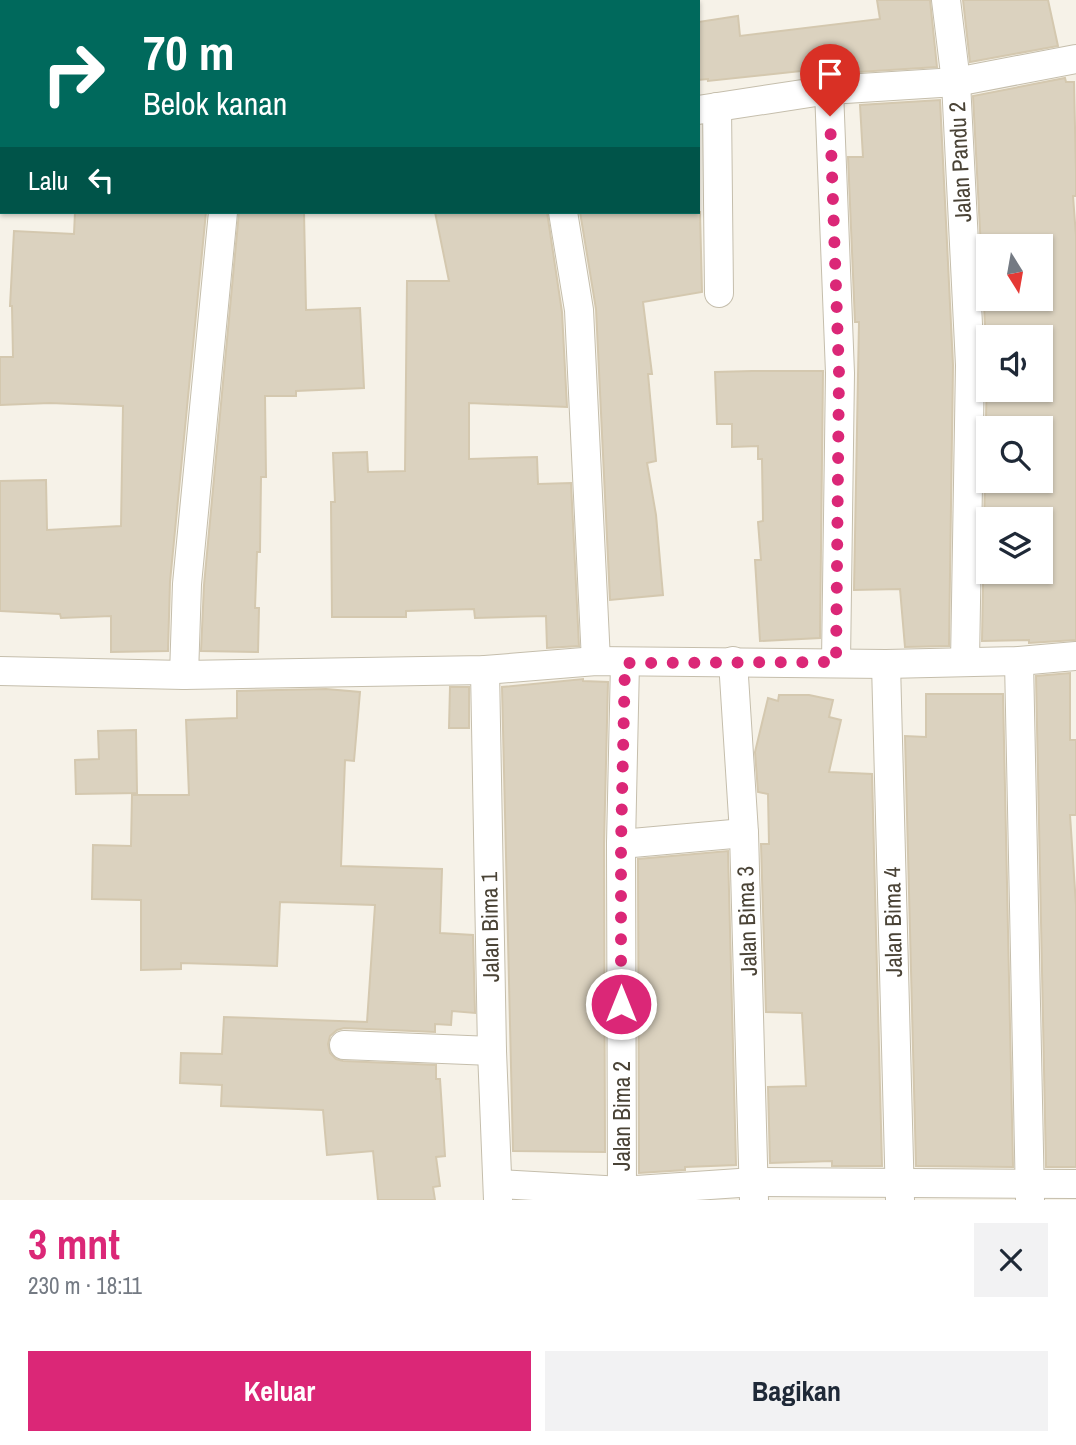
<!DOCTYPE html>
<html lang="id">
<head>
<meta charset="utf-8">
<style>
  body { margin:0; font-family:"Archivo Narrow",sans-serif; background:#f2f2f3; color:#1f2937; height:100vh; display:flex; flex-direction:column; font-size:26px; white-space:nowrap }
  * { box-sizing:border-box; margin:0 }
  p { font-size:23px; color:#747a83 }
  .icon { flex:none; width:38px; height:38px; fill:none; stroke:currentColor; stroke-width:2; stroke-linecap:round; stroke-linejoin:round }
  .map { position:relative; height:1200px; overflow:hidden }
  .drawer { display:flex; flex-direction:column; background:#fff; flex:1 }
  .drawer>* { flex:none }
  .banner { position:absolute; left:0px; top:0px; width:700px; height:214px; box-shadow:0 2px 5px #0004; background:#00695c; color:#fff; overflow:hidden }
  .needle { width:46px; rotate:169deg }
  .buttons { position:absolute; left:976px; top:234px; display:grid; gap:14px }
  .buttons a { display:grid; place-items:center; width:77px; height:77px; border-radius:0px; background:#fff; box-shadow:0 2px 5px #0004; font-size:35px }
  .pin { position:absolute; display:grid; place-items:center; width:60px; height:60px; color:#fff; margin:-72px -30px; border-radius:50% 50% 50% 0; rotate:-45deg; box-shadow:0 0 7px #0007 }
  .pin .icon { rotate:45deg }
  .me { position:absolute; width:77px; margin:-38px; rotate:0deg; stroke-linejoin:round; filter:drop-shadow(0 0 5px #0008) }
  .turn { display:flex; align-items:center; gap:24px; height:147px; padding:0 28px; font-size:32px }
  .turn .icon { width:91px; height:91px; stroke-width:2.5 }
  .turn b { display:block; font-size:49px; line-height:60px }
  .then { display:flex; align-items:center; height:66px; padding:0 28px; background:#0003; gap:14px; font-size:26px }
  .round { display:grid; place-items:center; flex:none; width:74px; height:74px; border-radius:0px; background:#f2f2f3 }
  .overview { display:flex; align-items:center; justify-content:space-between; height:119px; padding:0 28px }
  h1 { font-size:42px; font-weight:700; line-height:52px; color:#db2777 }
  .action { display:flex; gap:14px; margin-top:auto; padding:14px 28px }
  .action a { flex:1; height:80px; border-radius:0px; background:#db2777; color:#fff; font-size:28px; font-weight:700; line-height:80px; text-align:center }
  .action a+a { background:#f2f2f3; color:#1f2937 }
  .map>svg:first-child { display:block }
  .building { fill:#dbd2bf; stroke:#d4c8af; stroke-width:2; fill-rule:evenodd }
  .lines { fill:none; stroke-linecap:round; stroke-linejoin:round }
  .street-casing { stroke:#c5beac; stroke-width:30 }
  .street { stroke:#fff; stroke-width:28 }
  .route { stroke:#db2777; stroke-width:12; stroke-dasharray:0 21.6 }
  .labels { text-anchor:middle; stroke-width:5; stroke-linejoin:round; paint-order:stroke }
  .street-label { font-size:23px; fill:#4a4336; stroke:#fff }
</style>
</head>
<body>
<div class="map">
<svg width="1076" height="1200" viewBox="0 0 1076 1200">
  <rect width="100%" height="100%" fill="#f6f2e8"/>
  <g class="building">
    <polygon points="877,0 930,0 937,67 858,72 857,70 833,72 833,70 802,74 801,71 708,81 708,79 698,80 698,22 738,16 740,36 880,19"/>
    <polygon points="963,0 1048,0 1058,46 970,62"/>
    <path d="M1065,78L1066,82H1074L1076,172V196H1073L1076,236V640L1029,643V640L982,641L987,364L973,96ZM989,247H1041V299H989ZM989,338H1041V390H989ZM989,429H1041V481H989ZM989,520H1041V572H989Z"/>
    <polygon points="940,100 953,365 949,646 905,647 900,589 854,590 859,322 855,322 848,157 863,157 860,105"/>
    <polygon points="75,212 206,212 170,582 168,651 111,652 111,616 61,618 60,614 0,611 0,481 46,480 47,530 121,526 123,406 50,403 0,405 0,357 13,357 12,306 10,306 14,231 74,234"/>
    <polygon points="239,212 304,212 306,310 360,308 364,388 296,391 296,396 265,396 266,477 261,477 260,552 257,552 255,608 259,608 258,652 201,651 204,585"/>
    <polygon points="435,212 547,212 562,312 567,407 469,403 469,459 537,457 538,484 571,483 579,646 547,648 546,616 475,618 474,609 406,611 406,617 332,617 331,502 335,502 333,453 367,452 368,472 405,471 407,281 449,281"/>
    <polygon points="580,212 700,212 702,292 643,302 652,374 648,374 656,461 647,463 656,515 663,595 610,600 596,309"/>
    <polygon points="752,371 823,371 820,638 760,641 755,560 761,560 758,522 763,521 762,459 758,459 758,446 732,447 732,424 717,424 715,372"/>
    <polygon points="1070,673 1070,740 1076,740 1076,815 1070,815 1076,905 1076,1167 1046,1167 1036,676"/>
    <polygon points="583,679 583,681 608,682 604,844 605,1152 513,1151 502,687"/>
    <polygon points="450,687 469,687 469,728 449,728"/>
    <polygon points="326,689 360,692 354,761 345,760 341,866 442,869 440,933 473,935 475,1013 452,1011 451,1025 435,1024 435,1032 344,1028 337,1030 330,1036 328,1044 330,1053 336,1059 343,1061 436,1065 436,1079 440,1079 445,1156 436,1157 440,1186 433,1187 435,1200 378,1200 373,1151 327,1155 323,1110 221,1106 222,1085 180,1083 181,1053 222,1054 224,1017 367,1022 375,905 280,902 277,966 181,963 181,969 141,970 141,900 92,899 93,845 131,846 132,795 189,795 186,720 237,718 237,691"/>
    <polygon points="926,694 1003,694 1013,1167 916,1166 905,736 926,737"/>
    <polygon points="779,695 809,695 833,700 829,717 841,720 829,772 872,774 882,1166 832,1166 832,1161 770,1163 768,1087 806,1086 802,1013 766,1012 761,844 769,844 768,794 758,792 755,752 768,698 778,701"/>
    <polygon points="136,730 137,793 76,794 75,760 99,759 98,731"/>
    <polygon points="728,851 736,1165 685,1167 685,1170 639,1173 638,859"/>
  </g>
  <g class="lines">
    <g class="street-casing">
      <g id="street">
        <polyline points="538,0 539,2"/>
        <polyline points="946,0 956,82 970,365 965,662"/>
        <polyline points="234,2 234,0"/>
        <polyline points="829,90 840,373 836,662"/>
        <polyline points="717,107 719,293"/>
        <polyline points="698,110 829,90 956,82 1076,59"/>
        <polyline points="0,169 2,169"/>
        <polyline points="563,212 579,310 596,661"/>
        <polyline points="733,661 744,833 754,1200"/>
        <polyline points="1019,661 1030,1200"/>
        <polyline points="886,664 900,1200"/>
        <polyline points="485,670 492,1051 498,1200"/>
        <polyline points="0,671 184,675 485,670 596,661 886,664 1019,661 1076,656"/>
        <polyline points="184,675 187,584 223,212"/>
        <polyline points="621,844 744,833"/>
        <polyline points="344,1045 492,1051"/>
        <polyline points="498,1184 622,1191 754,1182 1076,1184"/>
        <polyline points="622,1200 621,844 625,663"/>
      </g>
    </g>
    <use href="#street" class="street"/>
  </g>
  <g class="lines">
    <polyline class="route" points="621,1004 621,844 625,663 836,662 839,373 830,116"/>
  </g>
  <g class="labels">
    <g class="street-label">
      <text transform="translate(960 162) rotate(-93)" y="8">Jalan Pandu 2</text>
      <text transform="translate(747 921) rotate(-92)" y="8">Jalan Bima 3</text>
      <text transform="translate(893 922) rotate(-91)" y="8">Jalan Bima 4</text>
      <text transform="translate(490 927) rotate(-91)" y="8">Jalan Bima 1</text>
      <text transform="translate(622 1116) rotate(-90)" y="8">Jalan Bima 2</text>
    </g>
  </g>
</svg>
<div class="buttons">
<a><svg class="needle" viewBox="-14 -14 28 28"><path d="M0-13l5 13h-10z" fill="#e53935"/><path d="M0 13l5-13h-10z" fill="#747a83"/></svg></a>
<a><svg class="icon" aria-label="sound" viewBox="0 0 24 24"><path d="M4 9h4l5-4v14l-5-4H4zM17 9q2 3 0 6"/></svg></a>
<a><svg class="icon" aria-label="search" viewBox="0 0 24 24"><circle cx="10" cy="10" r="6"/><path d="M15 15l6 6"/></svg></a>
<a><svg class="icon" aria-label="layers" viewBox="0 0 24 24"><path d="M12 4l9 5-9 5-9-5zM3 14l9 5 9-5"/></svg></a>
</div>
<div class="pin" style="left:830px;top:116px;background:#d93025"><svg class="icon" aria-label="arrive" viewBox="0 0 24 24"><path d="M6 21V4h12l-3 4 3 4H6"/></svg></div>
<svg class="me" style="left:621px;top:1004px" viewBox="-20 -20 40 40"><circle r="17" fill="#db2777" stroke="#fff" stroke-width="3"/><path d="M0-11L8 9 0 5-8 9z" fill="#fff"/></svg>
<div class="banner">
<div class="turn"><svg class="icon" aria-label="right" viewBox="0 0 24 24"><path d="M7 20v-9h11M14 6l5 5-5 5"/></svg><div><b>70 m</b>Belok kanan</div></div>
<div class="then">Lalu<svg class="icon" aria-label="left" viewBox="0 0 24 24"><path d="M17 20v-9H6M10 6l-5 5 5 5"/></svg></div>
</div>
</div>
<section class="drawer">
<div class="overview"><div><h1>3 mnt</h1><p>230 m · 18:11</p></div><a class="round"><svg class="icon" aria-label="close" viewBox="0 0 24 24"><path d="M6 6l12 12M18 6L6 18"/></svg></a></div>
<div class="action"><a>Keluar</a><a>Bagikan</a></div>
</section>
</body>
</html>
